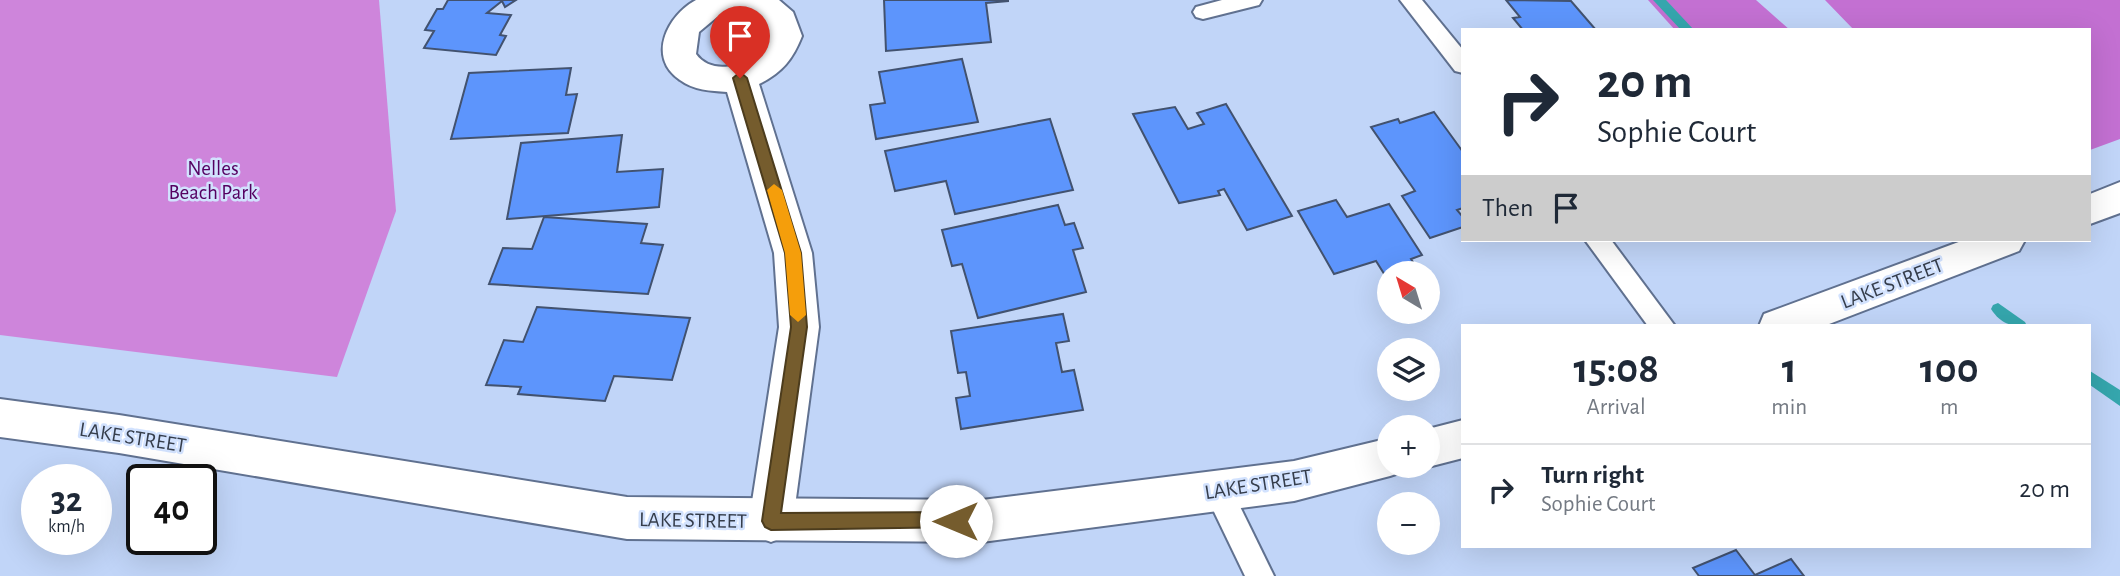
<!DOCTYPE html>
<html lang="en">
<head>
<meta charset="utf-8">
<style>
  body { margin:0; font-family:"Alegreya Sans",sans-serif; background:#f6f6f7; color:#1f2937; height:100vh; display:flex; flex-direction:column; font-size:26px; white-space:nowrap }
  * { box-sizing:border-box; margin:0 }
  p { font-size:23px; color:#747a83 }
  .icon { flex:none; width:38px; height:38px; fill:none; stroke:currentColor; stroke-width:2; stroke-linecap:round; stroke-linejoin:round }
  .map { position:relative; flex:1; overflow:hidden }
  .drawer { position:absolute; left:1461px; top:324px; width:630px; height:224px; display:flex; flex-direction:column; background:#fff; border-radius:0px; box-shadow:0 7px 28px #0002 }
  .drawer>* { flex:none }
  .banner { position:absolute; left:1461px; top:28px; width:630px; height:214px; border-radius:0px; box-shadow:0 7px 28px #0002; background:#fff; color:#1f2937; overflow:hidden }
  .needle { width:46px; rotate:322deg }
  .buttons { position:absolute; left:1377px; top:261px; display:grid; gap:14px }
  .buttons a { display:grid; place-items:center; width:63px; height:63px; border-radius:50%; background:#fff; box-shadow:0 7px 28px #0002; font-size:35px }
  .speed { position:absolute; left:21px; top:464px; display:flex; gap:14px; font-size:35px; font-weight:700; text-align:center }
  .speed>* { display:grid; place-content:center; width:91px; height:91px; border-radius:50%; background:#fff; box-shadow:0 7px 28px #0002; line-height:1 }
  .speed small { font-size:18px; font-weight:400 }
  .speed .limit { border:4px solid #111; border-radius:10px; background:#fff; color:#111 }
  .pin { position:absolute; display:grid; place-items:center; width:60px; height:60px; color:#fff; margin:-72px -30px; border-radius:50% 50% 50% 0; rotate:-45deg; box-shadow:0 0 7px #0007 }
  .pin .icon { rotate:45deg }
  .me { position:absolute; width:77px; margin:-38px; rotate:270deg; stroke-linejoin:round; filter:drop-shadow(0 0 5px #0008) }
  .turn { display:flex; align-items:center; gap:24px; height:147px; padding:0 21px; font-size:32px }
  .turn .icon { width:91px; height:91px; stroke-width:2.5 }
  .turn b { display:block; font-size:49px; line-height:60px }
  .then { display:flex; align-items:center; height:66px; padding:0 21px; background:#0003; gap:14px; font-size:26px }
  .eta { display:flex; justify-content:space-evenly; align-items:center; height:119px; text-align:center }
  .eta b { font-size:42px; font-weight:700; line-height:49px }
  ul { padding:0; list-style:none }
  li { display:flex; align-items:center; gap:21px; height:91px; padding:0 21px; border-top:2px solid #e0e1e3 }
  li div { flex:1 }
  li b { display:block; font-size:26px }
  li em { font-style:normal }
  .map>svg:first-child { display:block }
  .green { fill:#ce85db }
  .forest { fill:#c370d2 }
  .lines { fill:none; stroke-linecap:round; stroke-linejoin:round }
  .stream { fill:#35a6ad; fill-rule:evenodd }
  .building { fill:#5d95fc; stroke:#42526f; stroke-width:2 }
  .lane-casing { stroke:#607190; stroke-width:4 }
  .street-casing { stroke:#607190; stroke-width:4 }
  .secondary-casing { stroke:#607190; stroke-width:4 }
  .lane { fill:#fff; fill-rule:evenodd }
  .street { fill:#fff; fill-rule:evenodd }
  .secondary { fill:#fff; fill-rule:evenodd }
  .route { fill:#755c2d; stroke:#4c3c1d; stroke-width:2 }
  .slow { fill:#f59e0b }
  .labels { text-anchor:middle; stroke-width:5; stroke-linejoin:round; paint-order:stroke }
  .park-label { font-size:21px; fill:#550061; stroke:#d2e2fe }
  .street-label { font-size:21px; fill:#353d4b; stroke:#d2e2fe }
</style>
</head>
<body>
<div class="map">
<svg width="2120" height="576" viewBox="0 0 2120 576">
  <rect width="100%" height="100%" fill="#c1d5f8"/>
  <polygon class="green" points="0,0 379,0 396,211 337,377 0,335"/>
  <g class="forest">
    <polygon points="1648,0 1756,0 1790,30 1675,30"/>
    <polygon points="1825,0 2120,0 2120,139 2090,150 2090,30 1854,30"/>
  </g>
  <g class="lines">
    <g class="stream">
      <polygon points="1653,0 1666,0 1694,30 1681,30"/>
      <path d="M1998,303L2025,322L2027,326C2010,326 2001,324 1991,309L1993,305Z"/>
      <polygon points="2090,371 2120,390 2120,406 2090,385"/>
    </g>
  </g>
  <g class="building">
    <polygon points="448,0 516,0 505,7 502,1 487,13 511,15 500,35 506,36 496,55 424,48 434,31 425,30 437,9 443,9"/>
    <polygon points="884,0 1008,0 1008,1 986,3 991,42 886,51"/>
    <polygon points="1506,0 1571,1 1596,30 1523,30 1513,18 1520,17"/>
    <polygon points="962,59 978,122 876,139 870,105 885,103 879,72"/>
    <polygon points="571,68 566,95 577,94 568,133 451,139 469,73"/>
    <polygon points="1226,104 1292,216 1247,230 1224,189 1218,191 1220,195 1179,203 1133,114 1175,107 1188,129 1204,124 1197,113"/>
    <polygon points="1434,112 1463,152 1463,208 1457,210 1463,217 1463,227 1430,238 1402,196 1415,191 1371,127 1398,119 1400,123"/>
    <polygon points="1050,119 1073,190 955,214 946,181 895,191 885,151"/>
    <polygon points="622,135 617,172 663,169 659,207 507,219 521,143"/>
    <polygon points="1336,200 1347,217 1389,204 1422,255 1411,259 1419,271 1390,273 1388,280 1376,261 1334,274 1298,211"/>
    <polygon points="1058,205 1065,225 1074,223 1083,248 1073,250 1086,292 978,318 962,264 952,266 942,230"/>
    <polygon points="544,217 647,224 641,243 663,245 648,294 489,284 503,248 532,249"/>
    <polygon points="537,307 690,318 672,380 614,376 605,401 518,394 521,387 486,385 504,340 523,342"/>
    <polygon points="1063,314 1069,341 1056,343 1062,372 1074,370 1083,410 961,429 956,398 970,396 966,372 958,373 951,331"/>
    <polygon points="1736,550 1755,575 1791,559 1804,576 1699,576 1693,568"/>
  </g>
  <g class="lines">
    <g class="lane-casing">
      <g id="lane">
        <polygon points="1222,0 1262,0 1259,5 1203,19 1196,17 1193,12 1196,7"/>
        <polygon points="1400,0 1422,0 1463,50 1463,73 1455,71"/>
        <polygon points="1585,240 1611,240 1675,326 1648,326"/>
        <polygon points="1218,478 1228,482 1274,576 1245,576 1204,491 1208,482"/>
      </g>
    </g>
    <g class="street-casing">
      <path id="street" d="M696,0H779L793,12L802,36C793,59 782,73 759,84L812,253L819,327L793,521L786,536L771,542L756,536L749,521L779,327L774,253L727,92C711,91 693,90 680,80C646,57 668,15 696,0ZM741,12C810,32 724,93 696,54L699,32L717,17Z"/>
    </g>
    <g class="secondary-casing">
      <g id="secondary">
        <polygon points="2120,182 2120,213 2090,224 2090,194"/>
        <polygon points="1964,240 2025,240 2019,251 1824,326 1759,326 1764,314"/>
        <polygon points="0,399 119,415 627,497 982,500 1294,461 1390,438 1390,466 1407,466 1405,471 1390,476 1294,501 982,542 627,539 119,453 0,437"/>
        <polygon points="1463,420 1463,458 1428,467 1424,466 1428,466 1428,429"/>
      </g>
    </g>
    <use href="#lane" class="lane"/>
    <use href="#street" class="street"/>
    <use href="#secondary" class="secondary"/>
  </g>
  <polygon class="route" points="740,72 747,78 801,253 807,327 781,513 956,512 962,515 965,521 962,527 771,530 765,527 762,521 791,327 785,253 733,78"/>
  <polygon class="slow" points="774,184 782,190 801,253 806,315 798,322 790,315 785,253 767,190"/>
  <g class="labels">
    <g class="park-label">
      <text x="213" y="175">Nelles<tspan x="213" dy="24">Beach Park</tspan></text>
    </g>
    <g class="street-label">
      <text transform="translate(1892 283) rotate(-21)" y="7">LAKE STREET</text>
      <text transform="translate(133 437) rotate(9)" y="7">LAKE STREET</text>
      <text transform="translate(1258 484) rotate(-9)" y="7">LAKE STREET</text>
      <text transform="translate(693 520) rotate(1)" y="7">LAKE STREET</text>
    </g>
  </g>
</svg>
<div class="buttons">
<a><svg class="needle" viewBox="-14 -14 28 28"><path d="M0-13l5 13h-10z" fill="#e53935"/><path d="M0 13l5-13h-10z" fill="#747a83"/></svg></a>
<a><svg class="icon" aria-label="layers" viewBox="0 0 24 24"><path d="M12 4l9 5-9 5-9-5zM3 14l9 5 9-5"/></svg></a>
<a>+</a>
<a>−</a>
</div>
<div class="speed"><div>32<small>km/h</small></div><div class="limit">40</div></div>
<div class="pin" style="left:740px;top:78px;background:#d93025"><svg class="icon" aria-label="arrive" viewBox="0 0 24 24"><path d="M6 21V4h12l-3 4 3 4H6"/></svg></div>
<svg class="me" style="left:956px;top:521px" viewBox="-20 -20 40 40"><circle r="19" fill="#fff"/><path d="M0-13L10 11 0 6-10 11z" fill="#755c2d"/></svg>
<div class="banner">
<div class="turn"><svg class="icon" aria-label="right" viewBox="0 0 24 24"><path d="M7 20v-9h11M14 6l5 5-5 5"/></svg><div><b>20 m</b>Sophie Court</div></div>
<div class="then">Then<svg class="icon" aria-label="arrive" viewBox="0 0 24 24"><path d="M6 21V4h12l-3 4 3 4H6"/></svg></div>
</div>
<section class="drawer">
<div class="eta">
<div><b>15:08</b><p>Arrival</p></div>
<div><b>1</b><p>min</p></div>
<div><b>100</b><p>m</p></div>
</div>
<ul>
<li><svg class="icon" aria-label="right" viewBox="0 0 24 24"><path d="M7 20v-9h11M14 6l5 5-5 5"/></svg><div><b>Turn right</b><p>Sophie Court</p></div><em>20 m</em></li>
</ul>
</section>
</div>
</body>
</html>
